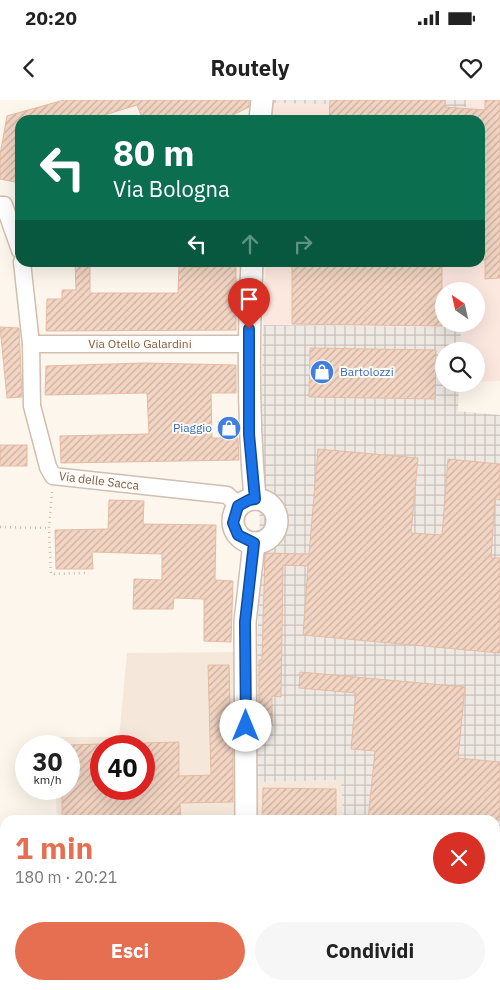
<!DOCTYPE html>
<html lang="it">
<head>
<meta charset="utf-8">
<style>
  body { margin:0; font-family:"IBM Plex Sans",sans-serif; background:#f6f6f6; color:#222; height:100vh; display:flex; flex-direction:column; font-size:19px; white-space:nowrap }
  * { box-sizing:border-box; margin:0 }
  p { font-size:16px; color:#767676 }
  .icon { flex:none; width:28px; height:28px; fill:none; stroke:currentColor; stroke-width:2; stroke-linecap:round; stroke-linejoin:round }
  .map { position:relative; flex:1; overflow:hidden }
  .drawer { position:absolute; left:0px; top:715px; width:500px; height:175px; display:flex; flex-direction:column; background:#fff; border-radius:15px 15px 0 0; box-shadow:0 5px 20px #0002 }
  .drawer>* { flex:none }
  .banner { position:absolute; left:15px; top:15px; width:470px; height:152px; border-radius:15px; box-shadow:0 5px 20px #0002; background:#0b6e4f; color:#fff; overflow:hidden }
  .needle { width:32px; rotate:326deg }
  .buttons { position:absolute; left:435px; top:182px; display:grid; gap:10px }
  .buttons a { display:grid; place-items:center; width:50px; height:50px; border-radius:50%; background:#fff; box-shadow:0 5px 20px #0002; font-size:25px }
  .speed { position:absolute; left:15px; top:635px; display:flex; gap:10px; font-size:25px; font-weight:700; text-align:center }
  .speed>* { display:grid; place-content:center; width:65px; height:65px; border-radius:50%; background:#fff; box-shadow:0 5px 20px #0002; line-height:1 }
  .speed small { font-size:12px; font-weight:400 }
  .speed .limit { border:8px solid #d22; background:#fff; color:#111 }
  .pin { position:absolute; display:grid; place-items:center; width:42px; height:42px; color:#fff; margin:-51px -21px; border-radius:50% 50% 50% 0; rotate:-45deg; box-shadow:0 0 5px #0007 }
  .pin .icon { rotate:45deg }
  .me { position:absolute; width:55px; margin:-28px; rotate:0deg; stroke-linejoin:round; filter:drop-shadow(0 0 4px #0008) }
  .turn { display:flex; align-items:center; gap:18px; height:105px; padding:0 15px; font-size:22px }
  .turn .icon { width:65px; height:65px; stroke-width:2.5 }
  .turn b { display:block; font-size:35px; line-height:42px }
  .lanes { display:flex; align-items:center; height:48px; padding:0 15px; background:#0003; justify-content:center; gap:25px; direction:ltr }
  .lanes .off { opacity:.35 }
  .round { display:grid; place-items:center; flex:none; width:52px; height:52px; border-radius:26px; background:#f6f6f6 }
  .headline { display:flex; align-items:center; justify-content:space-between; height:85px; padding:0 15px }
  h1 { font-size:30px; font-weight:700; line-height:38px; color:#e76f51 }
  .cta { display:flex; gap:10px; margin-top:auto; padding:10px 15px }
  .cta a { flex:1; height:58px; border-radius:30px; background:#e76f51; color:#fff; font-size:20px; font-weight:700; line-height:58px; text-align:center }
  .cta a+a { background:#f6f6f6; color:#222 }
  .status { display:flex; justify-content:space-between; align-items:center; height:35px; padding:0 25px; background:#fff; direction:ltr }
  .status svg { height:14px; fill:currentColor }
  header { display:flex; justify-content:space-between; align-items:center; height:65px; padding:0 15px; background:#fff; font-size:22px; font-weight:700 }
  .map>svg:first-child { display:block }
  .residential { fill:#f5e8da; fill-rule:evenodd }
  .commercial { fill:#fde8e0; fill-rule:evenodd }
  .industrial { fill:url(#industrial-grid) }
  .green { fill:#d8ecc9 }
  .building { fill:url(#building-hatch); stroke:#e6bba3 }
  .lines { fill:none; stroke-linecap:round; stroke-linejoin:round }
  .minor-casing { stroke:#d1beb0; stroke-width:19 }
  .tertiary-casing { stroke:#d1beb0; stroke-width:24 }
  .path { stroke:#d9b8a5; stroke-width:2.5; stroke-dasharray:1 4; stroke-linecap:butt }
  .minor { stroke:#fff; stroke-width:16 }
  .tertiary { stroke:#fff; stroke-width:21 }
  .route-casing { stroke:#114b97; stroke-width:12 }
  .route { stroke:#1a73e8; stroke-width:9 }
  .labels { text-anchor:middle; stroke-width:4; stroke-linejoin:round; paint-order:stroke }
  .street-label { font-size:12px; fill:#7a5c4d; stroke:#fffaf3 }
  .shop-label { font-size:12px; fill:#366cbe; stroke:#fffaf3; text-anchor:start }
</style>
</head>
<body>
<div class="status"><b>20:20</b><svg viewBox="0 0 49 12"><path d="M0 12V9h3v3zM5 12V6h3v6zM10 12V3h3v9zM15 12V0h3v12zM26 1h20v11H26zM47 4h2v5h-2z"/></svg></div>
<header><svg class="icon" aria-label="back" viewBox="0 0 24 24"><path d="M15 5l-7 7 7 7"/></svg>Routely<svg class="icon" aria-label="heart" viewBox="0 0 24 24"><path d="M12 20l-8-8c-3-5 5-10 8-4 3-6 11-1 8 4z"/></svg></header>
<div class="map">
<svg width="500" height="890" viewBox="0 0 500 890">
  <defs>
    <pattern id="industrial-grid" width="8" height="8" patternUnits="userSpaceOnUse" patternTransform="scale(1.25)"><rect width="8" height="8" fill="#efe9e4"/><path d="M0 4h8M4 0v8" fill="none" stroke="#c7c0bb"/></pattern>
    <pattern id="building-hatch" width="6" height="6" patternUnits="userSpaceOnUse" patternTransform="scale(1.25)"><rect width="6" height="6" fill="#f3d5c3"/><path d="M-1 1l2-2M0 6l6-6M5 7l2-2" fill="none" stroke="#cab0a1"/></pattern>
  </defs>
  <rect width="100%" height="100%" fill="#fdf6ec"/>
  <g class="residential">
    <path d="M235,552L248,720H57L56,689H69V646H55V637H119L127,553ZM101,646H144V689H101Z"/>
    <polygon points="341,680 343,720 256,720 255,682"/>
    <polygon points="495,845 500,846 500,890 371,890 371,885 495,885"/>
    <polygon points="105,885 266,885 268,890 77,890 105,888"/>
  </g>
  <path class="commercial" d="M466,0H500V281L476,282V251H460V227L263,225L266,163L480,162V20H272V3L466,7ZM444,191H476V224H444Z"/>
  <g class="industrial">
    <polygon points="273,0 466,0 466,7 272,3"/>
    <polygon points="263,225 461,227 460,251 444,251 444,284 459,284 458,311 500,315 500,745 495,745 495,720 343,720 341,680 255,682"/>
  </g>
  <polygon class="green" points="495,751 500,751 500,827 495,826"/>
  <g class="building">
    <polygon points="64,0 249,0 249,7 223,20 143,20 137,5 88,20 20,20 20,83 0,79 0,55 7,16"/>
    <polygon points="330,0 445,0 445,7 485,10 485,0 500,0 500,178 485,179 485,160 480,160 480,20 329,20"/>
    <polygon points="75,162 90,162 90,193 178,193 179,166 207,168 207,162 236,162 236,230 46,231 47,199 62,199 62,190 76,190"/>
    <polygon points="292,162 442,162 442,226 292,224"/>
    <polygon points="0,227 19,228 22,297 7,298"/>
    <polygon points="310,248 436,250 435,299 309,297"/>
    <polygon points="144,263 236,265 236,293 211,293 212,338 238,338 239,360 61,363 60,336 149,334 147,293 45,295 46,266"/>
    <rect x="0" y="345" width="27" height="21"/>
    <polygon points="318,349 418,358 411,433 442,435 448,359 500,364 500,400 495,399 491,458 500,458 500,553 303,535 308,466 283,465 281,597 272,596 272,625 259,625 259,560 262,560 265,453 309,454"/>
    <polygon points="109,400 144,401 143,424 216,425 215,480 233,481 231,542 204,541 204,499 174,498 173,509 133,509 134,479 162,480 162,454 92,452 93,469 56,469 55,430 108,429"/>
    <polygon points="208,565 229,565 230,606 233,606 233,702 180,703 181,720 62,720 62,689 69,689 69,645 101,644 101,689 144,689 144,643 179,642 179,676 211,675"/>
    <polygon points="300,572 465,587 458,658 500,662 500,720 368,720 375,651 351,649 356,593 299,588"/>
    <polygon points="263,688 336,689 336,720 262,720"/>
  </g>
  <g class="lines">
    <g class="minor-casing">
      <g id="minor">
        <polyline points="0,105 4,105 20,150"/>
        <polyline points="22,162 31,244 32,306 48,367 53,376 227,395 239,406"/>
        <polyline points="31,244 249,244"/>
      </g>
    </g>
    <g class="tertiary-casing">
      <g id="tertiary">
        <polyline points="260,20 262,0"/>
        <path d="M252,162C248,242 248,320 255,399"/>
        <circle cx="255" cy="421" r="22"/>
        <polyline points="246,720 245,522 254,443"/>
        <polyline points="261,885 262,890"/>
      </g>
    </g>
    <g class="path">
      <polyline points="52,392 49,428 51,474 89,473"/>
      <polyline points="0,427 49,428"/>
    </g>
    <use href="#minor" class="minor"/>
    <use href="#tertiary" class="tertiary"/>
  </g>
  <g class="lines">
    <g class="route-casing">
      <polyline id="route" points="246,626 245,522 254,443 238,435 233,423 238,406 249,400 255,399 249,334 249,229"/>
    </g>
    <use href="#route" class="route"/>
  </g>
  <defs>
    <g id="shop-disc" transform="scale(1.25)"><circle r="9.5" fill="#3f7fe0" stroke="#fffaf3"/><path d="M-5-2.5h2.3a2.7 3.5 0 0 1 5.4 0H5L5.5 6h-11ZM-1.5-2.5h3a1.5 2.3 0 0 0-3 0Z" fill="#fff"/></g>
  </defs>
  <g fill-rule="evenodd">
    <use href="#shop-disc" x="322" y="272"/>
    <use href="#shop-disc" x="229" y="328"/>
  </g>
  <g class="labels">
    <g class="street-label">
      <text x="140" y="248">Via Otello Galardini</text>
      <text transform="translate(99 381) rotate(7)" y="4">Via delle Sacca</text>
    </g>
    <g class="shop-label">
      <text x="340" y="276">Bartolozzi</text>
      <text x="212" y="332" text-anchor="end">Piaggio</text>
    </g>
  </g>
</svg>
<div class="buttons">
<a><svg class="needle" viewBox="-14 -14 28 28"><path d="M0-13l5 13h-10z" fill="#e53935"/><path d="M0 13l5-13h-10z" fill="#767676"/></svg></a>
<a><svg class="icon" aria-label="search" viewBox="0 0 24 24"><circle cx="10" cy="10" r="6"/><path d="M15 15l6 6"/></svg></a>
</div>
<div class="speed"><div>30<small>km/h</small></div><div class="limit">40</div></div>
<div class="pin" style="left:249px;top:229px;background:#d93025"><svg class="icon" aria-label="arrive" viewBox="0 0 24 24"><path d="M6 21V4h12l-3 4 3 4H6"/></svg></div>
<svg class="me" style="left:246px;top:626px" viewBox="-20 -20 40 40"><circle r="19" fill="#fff"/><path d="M0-13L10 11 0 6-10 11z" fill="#1a73e8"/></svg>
<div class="banner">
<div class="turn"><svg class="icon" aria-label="left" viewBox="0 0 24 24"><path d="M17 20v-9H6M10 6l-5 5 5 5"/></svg><div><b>80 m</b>Via Bologna</div></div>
<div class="lanes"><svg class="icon" aria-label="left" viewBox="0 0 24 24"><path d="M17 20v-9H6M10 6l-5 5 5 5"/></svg><svg class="icon off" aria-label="ahead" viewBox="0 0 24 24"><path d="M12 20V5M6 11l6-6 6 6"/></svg><svg class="icon off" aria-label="right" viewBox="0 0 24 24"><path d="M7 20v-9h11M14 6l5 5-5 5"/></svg></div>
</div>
<section class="drawer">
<div class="headline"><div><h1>1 min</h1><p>180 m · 20:21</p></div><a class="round" style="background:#d93025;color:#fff"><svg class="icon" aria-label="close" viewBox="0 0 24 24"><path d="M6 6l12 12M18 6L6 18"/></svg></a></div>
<div class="cta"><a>Esci</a><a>Condividi</a></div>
</section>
</div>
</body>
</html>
